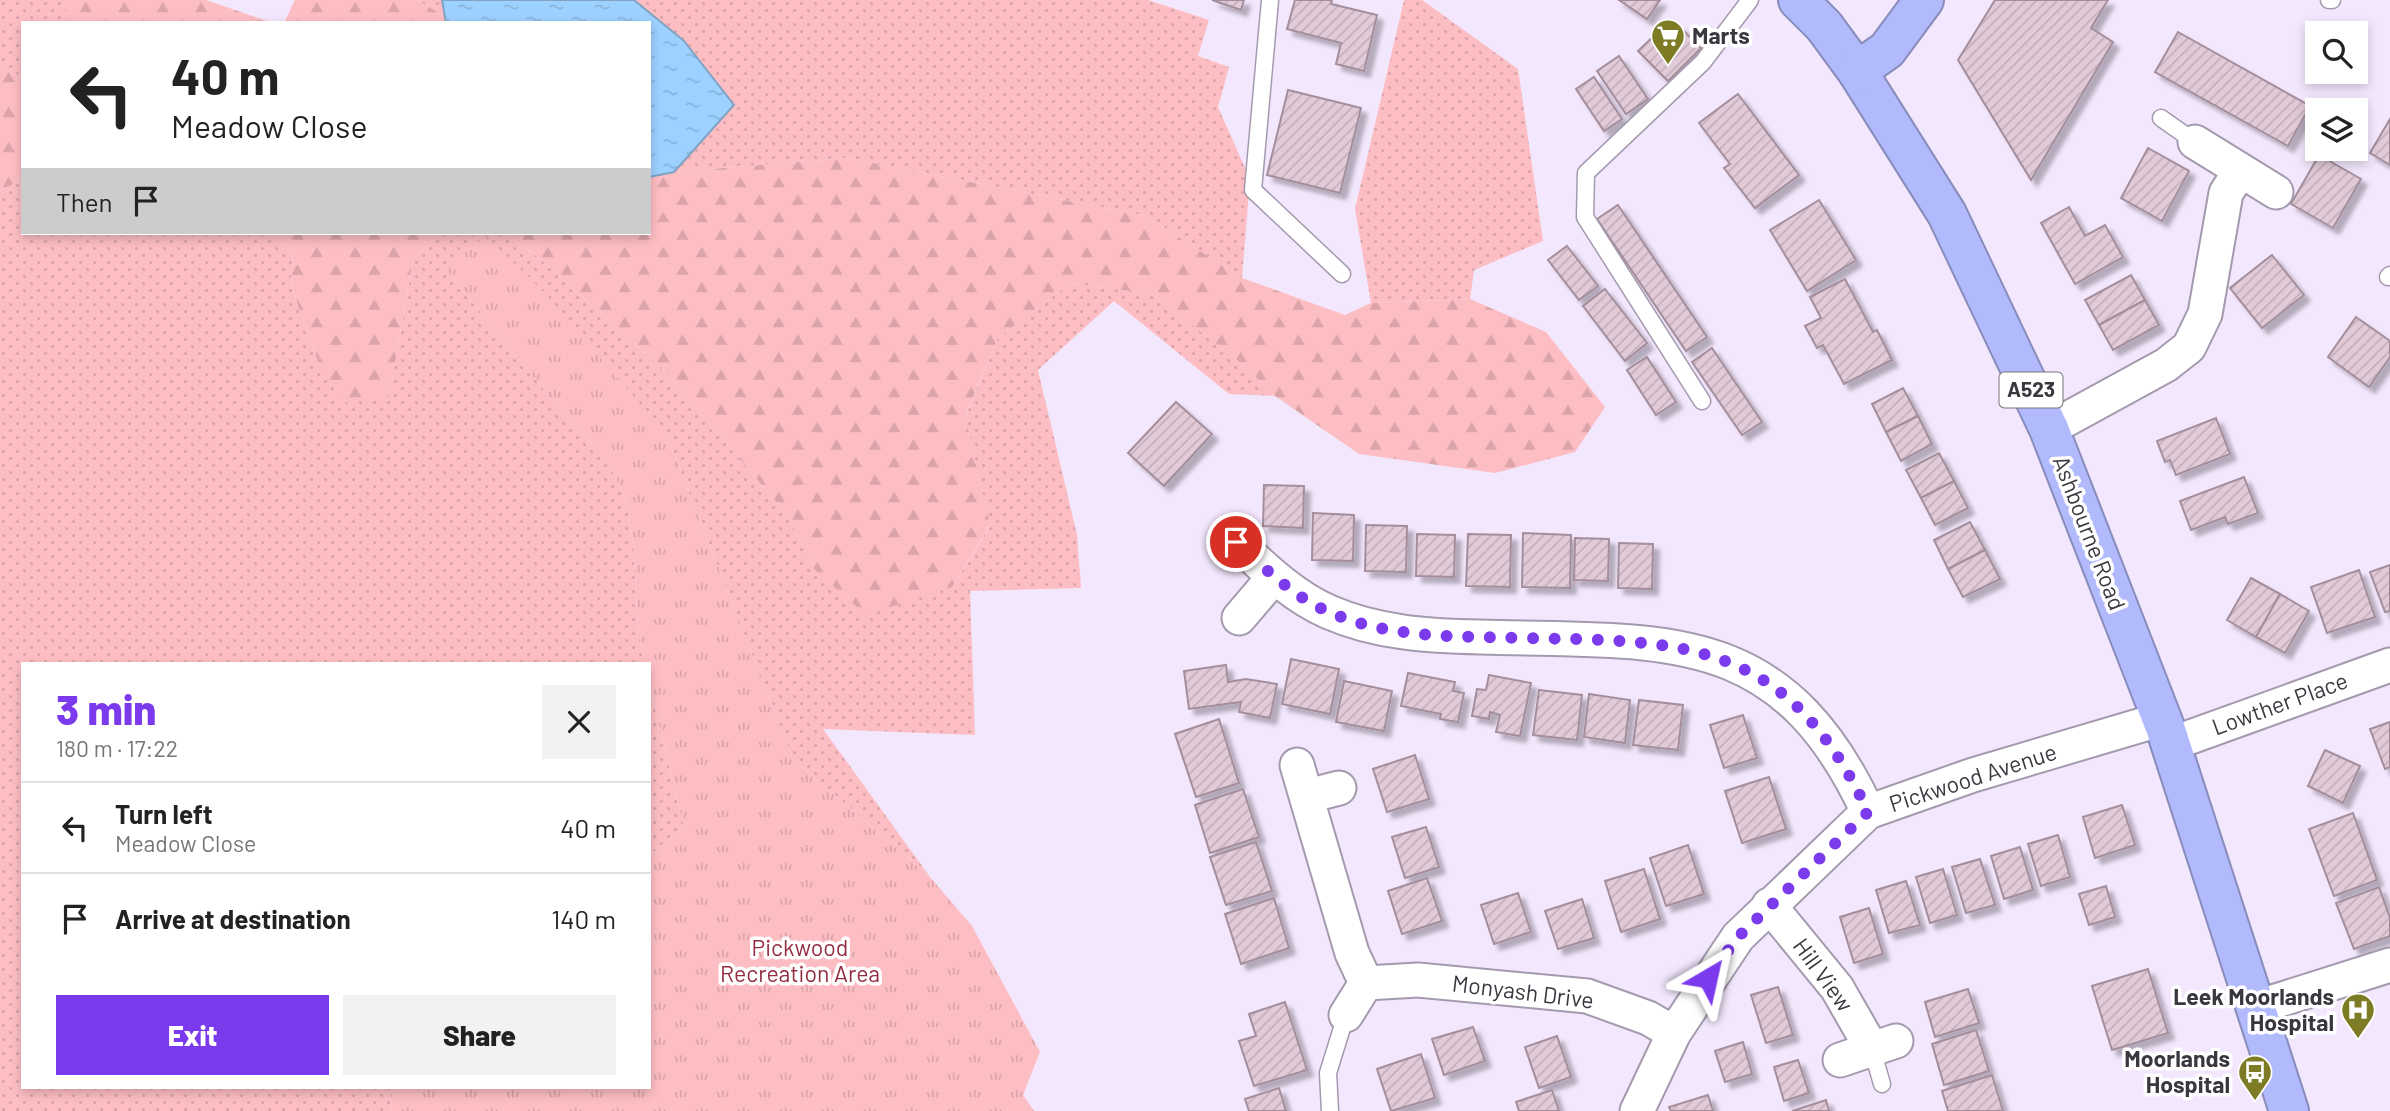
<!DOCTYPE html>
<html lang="en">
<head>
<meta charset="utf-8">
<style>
  body { margin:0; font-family:Barlow,sans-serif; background:#f2f2f2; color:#222; height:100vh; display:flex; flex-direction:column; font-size:26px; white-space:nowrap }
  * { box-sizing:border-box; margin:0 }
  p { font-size:23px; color:#767676 }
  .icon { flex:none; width:38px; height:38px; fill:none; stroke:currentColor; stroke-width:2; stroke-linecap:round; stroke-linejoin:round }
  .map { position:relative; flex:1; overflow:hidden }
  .panel { position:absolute; left:21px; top:662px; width:630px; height:427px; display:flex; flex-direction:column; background:#fff; border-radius:0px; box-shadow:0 4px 10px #0003 }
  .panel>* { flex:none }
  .hud { position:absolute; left:21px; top:21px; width:630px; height:214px; border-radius:0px; box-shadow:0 4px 10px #0003; background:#fff; color:#222; overflow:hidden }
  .buttons { position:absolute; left:2305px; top:21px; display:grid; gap:14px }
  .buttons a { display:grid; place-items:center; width:63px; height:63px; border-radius:0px; background:#fff; box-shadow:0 4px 10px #0003; font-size:35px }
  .pin { position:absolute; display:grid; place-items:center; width:60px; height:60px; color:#fff; margin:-30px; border:4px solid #fff; border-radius:50%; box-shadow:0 2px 7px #0007 }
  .me { position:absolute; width:77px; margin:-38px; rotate:36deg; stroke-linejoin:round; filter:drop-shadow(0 0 5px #0008) }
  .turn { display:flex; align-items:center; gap:24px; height:147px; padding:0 35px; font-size:32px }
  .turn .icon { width:91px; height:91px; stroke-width:2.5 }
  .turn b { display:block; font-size:49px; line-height:60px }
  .then { display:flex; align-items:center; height:66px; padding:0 35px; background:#0003; gap:14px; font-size:26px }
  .round { display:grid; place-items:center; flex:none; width:74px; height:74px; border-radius:0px; background:#f2f2f2 }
  .headline { display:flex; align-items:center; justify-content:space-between; height:119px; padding:0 35px }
  h1 { font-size:42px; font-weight:800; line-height:52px; color:#7c3aed }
  .action { display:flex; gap:14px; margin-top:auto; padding:14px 35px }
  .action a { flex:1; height:80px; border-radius:0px; background:#7c3aed; color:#fff; font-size:28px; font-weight:800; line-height:80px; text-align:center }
  .action a+a { background:#f2f2f2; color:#222 }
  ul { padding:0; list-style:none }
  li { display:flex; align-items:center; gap:21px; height:91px; padding:0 35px; border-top:2px solid #e0e0e0 }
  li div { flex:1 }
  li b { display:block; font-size:26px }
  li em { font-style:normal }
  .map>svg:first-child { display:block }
  .grass { fill:url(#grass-dots) }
  .forest { fill:url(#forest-firs) }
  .park { fill:url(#park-tufts) }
  .water { fill:url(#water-ripples); stroke:#80a3c5; stroke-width:2 }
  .building { fill:url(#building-hatch); stroke:#a48e9b; stroke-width:2; filter:url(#shadow) }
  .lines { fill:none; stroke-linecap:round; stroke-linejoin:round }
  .lane-casing { stroke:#a49aae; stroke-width:19 }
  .street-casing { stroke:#a49aae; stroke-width:37 }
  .highway-casing { stroke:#888cba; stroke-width:42 }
  .lane { stroke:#fff; stroke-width:16 }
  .street { stroke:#fff; stroke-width:33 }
  .highway { stroke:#b1bafd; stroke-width:38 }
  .route { stroke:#7c3aed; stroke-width:12; stroke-dasharray:0 21.6 }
  .labels { text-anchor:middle; stroke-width:7; stroke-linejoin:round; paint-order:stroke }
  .shield { fill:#fff; stroke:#767379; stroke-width:2 }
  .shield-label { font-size:21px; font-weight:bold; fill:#3b373f }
  .poi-label { font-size:23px; font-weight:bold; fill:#3b373f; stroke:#fff; text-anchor:end }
  .street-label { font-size:23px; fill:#3b373f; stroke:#fff }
  .park-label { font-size:23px; fill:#922d40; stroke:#fff }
</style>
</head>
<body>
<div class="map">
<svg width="2390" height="1111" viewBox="0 0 2390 1111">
  <defs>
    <pattern id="grass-dots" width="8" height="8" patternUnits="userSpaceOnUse" patternTransform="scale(1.75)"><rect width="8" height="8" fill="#fdbec3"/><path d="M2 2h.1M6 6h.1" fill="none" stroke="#daa4a9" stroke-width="1.8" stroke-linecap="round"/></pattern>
    <pattern id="forest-firs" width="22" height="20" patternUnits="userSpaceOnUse" patternTransform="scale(1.75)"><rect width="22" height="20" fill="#fdbec3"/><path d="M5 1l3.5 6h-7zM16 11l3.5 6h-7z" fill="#daa4a9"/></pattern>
    <pattern id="park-tufts" width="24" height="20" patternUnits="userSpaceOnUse" patternTransform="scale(1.75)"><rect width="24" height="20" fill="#fdbec3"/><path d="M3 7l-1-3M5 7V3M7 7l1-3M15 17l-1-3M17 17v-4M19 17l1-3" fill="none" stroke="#daa4a9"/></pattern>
    <pattern id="water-ripples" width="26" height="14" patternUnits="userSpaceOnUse" patternTransform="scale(1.75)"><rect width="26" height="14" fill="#9dd1ff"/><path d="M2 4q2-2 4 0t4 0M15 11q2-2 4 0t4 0" fill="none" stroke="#88b4dc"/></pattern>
    <pattern id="building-hatch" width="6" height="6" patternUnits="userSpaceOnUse" patternTransform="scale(1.75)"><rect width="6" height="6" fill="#e2cbd9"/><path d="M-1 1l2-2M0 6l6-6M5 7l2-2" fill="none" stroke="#c3afbb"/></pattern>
    <filter id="shadow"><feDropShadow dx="6" dy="6" stdDeviation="2" flood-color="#0004"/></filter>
  </defs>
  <rect width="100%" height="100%" fill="#f3e7fd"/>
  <g class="grass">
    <polygon points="0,0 66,0 66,23 23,23 23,73 15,75 0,69"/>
    <polygon points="417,0 1148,0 1209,20 1198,56 1229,67 1218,107 1250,179 1242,278 1146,216 847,158 674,172 649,177 649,23 446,23 443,16"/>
    <polygon points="1404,0 1422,0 1518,69 1543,241 1474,270 1470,299 1371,303 1355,209"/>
    <path d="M23,180V233H271L293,252L291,286L320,367L389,397L413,258L443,233H505L539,258L663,369L788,516L814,569L952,587L990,526L965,417L998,338L1070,283L1152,294L1241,363L1275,396L1229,394L1114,301L1038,370L1077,535L1081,588L970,591L975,735L823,729L930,877L793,759L666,434L465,253L444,267C481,313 518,359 556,404C580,433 610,457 623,494C641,549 631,608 644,663H23V1087H393L390,1099L392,1111H0V190Z"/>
    <polygon points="649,683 684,827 649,856"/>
  </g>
  <g class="forest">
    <polygon points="66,0 206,0 273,23 66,23"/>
    <polygon points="295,0 417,0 444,16 446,23 284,23"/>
    <polygon points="0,69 15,75 23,73 23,180 0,190"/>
    <polygon points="847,158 1146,216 1242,278 1345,315 1371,303 1470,299 1546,332 1605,407 1575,452 1495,473 1359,454 1275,396 1241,363 1152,294 1070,283 998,338 965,416 990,525 952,587 866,615 814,569 788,516 663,369 539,258 505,233 649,233 649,177 674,172"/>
    <polygon points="271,233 443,233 413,258 389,397 343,403 320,367 291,286 293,252"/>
  </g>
  <path class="park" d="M486,236L544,292L666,434L793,759L930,877L972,926L1040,1052L1023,1095L1034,1111H392L390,1099L393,1087H649V856L684,827L649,683V663H644C631,608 641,549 623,494C610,457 580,433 556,404C518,359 481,313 444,267Z"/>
  <polygon class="water" points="442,0 634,0 684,41 734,105 674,172 649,177 649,23 446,23"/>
  <g class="building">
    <polygon points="1212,0 1244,0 1241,10"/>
    <polygon points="1295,0 1332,0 1331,4 1377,15 1364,71 1336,64 1341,43 1287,29"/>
    <polygon points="1619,0 1660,0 1647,19"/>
    <polygon points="1995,0 2108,0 2091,28 2113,42 2031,180 1958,60"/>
    <polygon points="1679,26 1701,48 1668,81 1638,51 1660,30 1667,37"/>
    <polygon points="2178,32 2310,106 2288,146 2155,72"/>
    <polygon points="1619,56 1648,99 1626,114 1597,71"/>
    <polygon points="1594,77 1622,119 1604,131 1576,89"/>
    <polygon points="1288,90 1361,108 1340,193 1267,175"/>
    <polygon points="1738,94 1799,175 1755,208 1724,168 1730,164 1699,123"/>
    <polygon points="2390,119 2390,165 2370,153"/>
    <polygon points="2148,148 2189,171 2162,221 2121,198"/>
    <polygon points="2319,155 2361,179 2333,228 2291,204"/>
    <polygon points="1819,200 1856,260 1807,291 1770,230"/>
    <polygon points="1618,205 1707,337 1686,351 1597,219"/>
    <polygon points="2069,207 2085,236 2105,225 2123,257 2075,284 2041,223"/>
    <polygon points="1567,246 1598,286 1579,300 1548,260"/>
    <polygon points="2272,255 2304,295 2262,328 2230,288"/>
    <polygon points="2131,275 2145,300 2099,325 2085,300"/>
    <polygon points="1845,279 1873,332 1877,330 1892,360 1844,384 1823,345 1817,348 1805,326 1821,318 1810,297"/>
    <polygon points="1605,289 1647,343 1625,361 1583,306"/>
    <polygon points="2145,300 2159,325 2113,350 2099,325"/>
    <polygon points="2356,317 2390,341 2390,357 2369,387 2328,357"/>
    <polygon points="1712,348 1762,422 1742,435 1692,362"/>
    <polygon points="1647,357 1676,402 1656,415 1627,370"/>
    <polygon points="1903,388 1918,416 1886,432 1872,404"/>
    <polygon points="1176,402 1212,434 1164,486 1128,453"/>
    <polygon points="1918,416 1932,444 1901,461 1886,432"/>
    <polygon points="2216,418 2230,454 2176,475 2170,460 2165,462 2157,441"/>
    <polygon points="1939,453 1954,481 1921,498 1906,470"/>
    <polygon points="2244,477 2258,513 2228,524 2225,517 2191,530 2180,501"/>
    <polygon points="1954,481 1968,508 1935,525 1921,498"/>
    <polygon points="1264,485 1304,486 1303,528 1263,526"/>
    <polygon points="1313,513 1354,515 1353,561 1312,560"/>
    <polygon points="1970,522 1985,550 1948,569 1934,540"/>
    <polygon points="1366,525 1407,526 1406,572 1365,571"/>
    <polygon points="1523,533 1571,535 1570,588 1522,587"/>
    <polygon points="1417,534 1455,535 1454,577 1416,576"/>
    <polygon points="1468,534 1511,535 1510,587 1466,586"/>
    <polygon points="1575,538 1609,539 1608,581 1574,580"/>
    <polygon points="1619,543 1653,544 1652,589 1618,588"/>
    <polygon points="1985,550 2000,579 1963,597 1948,569"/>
    <polygon points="2390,565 2390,611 2385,612 2370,572"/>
    <polygon points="2359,570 2375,617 2327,633 2311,587"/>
    <polygon points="2251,578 2280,594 2256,637 2227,620"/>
    <polygon points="2280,594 2309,611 2285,653 2256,637"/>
    <polygon points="1291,659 1339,669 1330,714 1282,704"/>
    <polygon points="1226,665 1228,682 1246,679 1277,684 1270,718 1239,712 1241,702 1189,709 1184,671"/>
    <polygon points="1408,673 1455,682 1453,691 1464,693 1458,722 1440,719 1441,714 1401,706"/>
    <polygon points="1489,675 1531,683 1520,736 1496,732 1500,715 1490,712 1489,719 1472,716 1477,689 1486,690"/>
    <polygon points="1344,681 1392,691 1384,731 1336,722"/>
    <polygon points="1539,690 1582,695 1577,740 1533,735"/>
    <polygon points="1589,694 1630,700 1625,743 1584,737"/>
    <polygon points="1639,700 1683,705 1678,750 1633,745"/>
    <polygon points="1743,715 1757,758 1724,768 1710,725"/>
    <polygon points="1219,719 1239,783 1196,797 1175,734"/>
    <polygon points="2390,722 2390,767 2385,769 2370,729"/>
    <polygon points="2325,750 2360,766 2343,803 2308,786"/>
    <polygon points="1415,755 1429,799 1387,812 1373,769"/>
    <polygon points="1769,777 1786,829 1742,843 1725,791"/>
    <polygon points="1243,789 1259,837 1210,853 1195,805"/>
    <polygon points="2122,805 2135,845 2095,858 2083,817"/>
    <polygon points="2353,813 2377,880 2334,896 2309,829"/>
    <polygon points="1426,827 1439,867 1405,878 1392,837"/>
    <polygon points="2058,835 2070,877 2041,886 2028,844"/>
    <polygon points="1256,842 1272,891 1226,905 1210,857"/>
    <polygon points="1688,845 1704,894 1666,906 1650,858"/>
    <polygon points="2020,847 2033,890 2004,899 1991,856"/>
    <polygon points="1980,859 1995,905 1966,913 1952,867"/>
    <polygon points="1644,869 1660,919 1621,932 1605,881"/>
    <polygon points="1943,869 1957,915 1930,923 1916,877"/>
    <polygon points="1427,878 1442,921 1402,934 1388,891"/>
    <polygon points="1906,881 1920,925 1889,933 1876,890"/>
    <polygon points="2106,886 2115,917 2089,925 2079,894"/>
    <polygon points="2379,887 2390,918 2390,936 2354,949 2336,903"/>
    <polygon points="1518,893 1531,932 1494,944 1481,905"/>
    <polygon points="1274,898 1289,948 1241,964 1225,914"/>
    <polygon points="1582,899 1594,938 1558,949 1545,911"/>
    <polygon points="1869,908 1883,954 1854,963 1840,917"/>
    <polygon points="2148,969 2168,1033 2112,1050 2092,986"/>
    <polygon points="1778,987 1793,1035 1766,1043 1751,995"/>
    <polygon points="1968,989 1979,1023 1935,1037 1925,1002"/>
    <polygon points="1285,1002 1307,1070 1254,1086 1239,1041 1256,1036 1249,1014"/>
    <polygon points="1473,1027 1485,1061 1444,1075 1432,1039"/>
    <polygon points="1976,1030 1989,1071 1944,1085 1932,1044"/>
    <polygon points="1557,1036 1571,1077 1539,1088 1525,1047"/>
    <polygon points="1743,1042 1752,1074 1725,1082 1715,1051"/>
    <polygon points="1421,1054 1435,1098 1391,1111 1377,1069"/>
    <polygon points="1798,1060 1809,1093 1784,1101 1774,1067"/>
    <polygon points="1992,1075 2003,1111 1948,1111 1942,1091"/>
    <polygon points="1279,1088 1286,1111 1249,1111 1245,1099"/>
    <polygon points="1552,1090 1559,1111 1519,1111 1516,1102"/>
    <polygon points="1708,1095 1713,1111 1671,1111 1669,1107"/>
    <polygon points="1826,1100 1829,1111 1792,1111"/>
  </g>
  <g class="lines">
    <g class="lane-casing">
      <g id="lane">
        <polyline points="1270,0 1253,190 1342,274"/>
        <polyline points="2329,0 2332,0"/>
        <polyline points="2161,118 2195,142"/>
        <polyline points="2388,277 2390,275"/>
        <polyline points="1702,401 1585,217 1586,173 1703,62 1750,0"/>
        <polyline points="1872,1049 1882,1084"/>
        <polyline points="1330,1111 1328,1073 1346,1015"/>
      </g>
    </g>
    <g class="street-casing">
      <g id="street">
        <polyline points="2195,142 2276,192"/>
        <polyline points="2049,429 2166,365 2189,347 2205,314 2226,193 2240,171"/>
        <path d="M1236,542C1264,568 1294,597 1329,612C1377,633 1429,636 1480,637C1661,643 1780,622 1868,812"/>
        <polyline points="1239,618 1274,577"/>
        <polyline points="2171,744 2390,665"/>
        <polyline points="1297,765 1352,953 1366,983 1346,1015"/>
        <polyline points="1308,796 1339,788"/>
        <polyline points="1769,905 1837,988 1872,1049"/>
        <polyline points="1366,983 1418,980 1587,996 1648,1018 1674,1033"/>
        <polyline points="2257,1007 2390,965"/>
        <polyline points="1840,1060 1896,1041"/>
        <polyline points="1637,1111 1674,1033 1738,937 1868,812 1973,775 2162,719"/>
      </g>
    </g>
    <g class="highway-casing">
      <g id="highway">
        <polyline points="1798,0 1824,26 1857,71 1947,214 2049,429 2165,727 2289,1111"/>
        <polyline points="1857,71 1887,50 1924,0"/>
      </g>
    </g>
    <use href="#lane" class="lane"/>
    <use href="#street" class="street"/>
    <use href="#highway" class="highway"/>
  </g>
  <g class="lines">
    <path class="route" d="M1236,542C1264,568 1294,597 1329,612C1377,633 1429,636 1480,637C1661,643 1780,622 1868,812L1738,937L1708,978"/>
  </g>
  <defs>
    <g id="supermarket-pin" transform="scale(1.75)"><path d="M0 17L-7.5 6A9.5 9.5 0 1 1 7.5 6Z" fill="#7d7c24" stroke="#fff"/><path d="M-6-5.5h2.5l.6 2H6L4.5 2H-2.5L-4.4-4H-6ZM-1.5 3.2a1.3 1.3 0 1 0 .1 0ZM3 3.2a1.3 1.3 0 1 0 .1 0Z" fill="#fff"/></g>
    <g id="hospital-pin" transform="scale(1.75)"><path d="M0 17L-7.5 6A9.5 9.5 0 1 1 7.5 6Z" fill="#7d7c24" stroke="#fff"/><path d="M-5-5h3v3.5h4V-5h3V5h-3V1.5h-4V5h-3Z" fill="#fff"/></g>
    <g id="bus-pin" transform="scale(1.75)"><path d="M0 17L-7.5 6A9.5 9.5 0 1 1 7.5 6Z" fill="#7d7c24" stroke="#fff"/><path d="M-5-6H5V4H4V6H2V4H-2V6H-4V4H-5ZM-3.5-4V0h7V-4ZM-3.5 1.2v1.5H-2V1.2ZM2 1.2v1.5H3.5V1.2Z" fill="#fff"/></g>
  </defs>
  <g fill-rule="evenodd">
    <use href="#supermarket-pin" x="1668" y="36"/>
    <use href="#hospital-pin" x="2358" y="1010"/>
    <use href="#bus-pin" x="2255" y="1072"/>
  </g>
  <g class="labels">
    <rect class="shield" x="1999.5" y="372.5" width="63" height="35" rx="5"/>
    <g class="shield-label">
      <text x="2031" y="397">A523</text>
    </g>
    <g class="poi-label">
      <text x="1692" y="44" text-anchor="start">Marts</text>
      <text x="2334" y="1005">Leek Moorlands<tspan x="2334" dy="26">Hospital</tspan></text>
      <text x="2230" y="1067">Moorlands<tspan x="2230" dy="26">Hospital</tspan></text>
    </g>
    <g class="street-label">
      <text transform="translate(2089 533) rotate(69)" y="8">Ashbourne Road</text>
      <text transform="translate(2280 704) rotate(-20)" y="8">Lowther Place</text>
      <text transform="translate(1973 778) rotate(-18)" y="8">Pickwood Avenue</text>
      <text transform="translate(1823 975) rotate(54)" y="8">Hill View</text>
      <text transform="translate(1523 992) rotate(7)" y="8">Monyash Drive</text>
    </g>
    <g class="park-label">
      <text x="800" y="956">Pickwood<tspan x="800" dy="26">Recreation Area</tspan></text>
    </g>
  </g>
</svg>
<div class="buttons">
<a><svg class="icon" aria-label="search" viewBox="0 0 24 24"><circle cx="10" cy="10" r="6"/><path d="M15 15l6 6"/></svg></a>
<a><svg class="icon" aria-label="layers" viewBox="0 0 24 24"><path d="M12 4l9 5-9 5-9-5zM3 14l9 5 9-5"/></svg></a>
</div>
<div class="pin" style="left:1236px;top:542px;background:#d93025"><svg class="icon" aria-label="arrive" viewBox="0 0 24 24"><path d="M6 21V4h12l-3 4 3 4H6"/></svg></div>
<svg class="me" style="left:1708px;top:978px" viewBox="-20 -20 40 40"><path d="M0-17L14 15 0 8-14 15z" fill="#7c3aed" stroke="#fff" stroke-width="4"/></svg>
<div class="hud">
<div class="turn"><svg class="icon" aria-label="left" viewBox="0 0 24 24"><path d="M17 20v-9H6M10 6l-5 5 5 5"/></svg><div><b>40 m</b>Meadow Close</div></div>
<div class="then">Then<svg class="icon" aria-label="arrive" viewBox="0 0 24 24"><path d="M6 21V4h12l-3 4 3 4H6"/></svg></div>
</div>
<section class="panel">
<div class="headline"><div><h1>3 min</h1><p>180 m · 17:22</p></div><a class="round"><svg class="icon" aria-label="close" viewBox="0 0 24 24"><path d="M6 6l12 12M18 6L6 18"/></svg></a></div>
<ul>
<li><svg class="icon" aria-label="left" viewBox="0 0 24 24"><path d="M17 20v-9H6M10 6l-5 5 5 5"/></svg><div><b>Turn left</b><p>Meadow Close</p></div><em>40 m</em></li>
<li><svg class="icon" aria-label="arrive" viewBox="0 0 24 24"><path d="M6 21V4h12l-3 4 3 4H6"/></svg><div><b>Arrive at destination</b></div><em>140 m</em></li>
</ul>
<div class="action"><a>Exit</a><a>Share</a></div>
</section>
</div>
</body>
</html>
